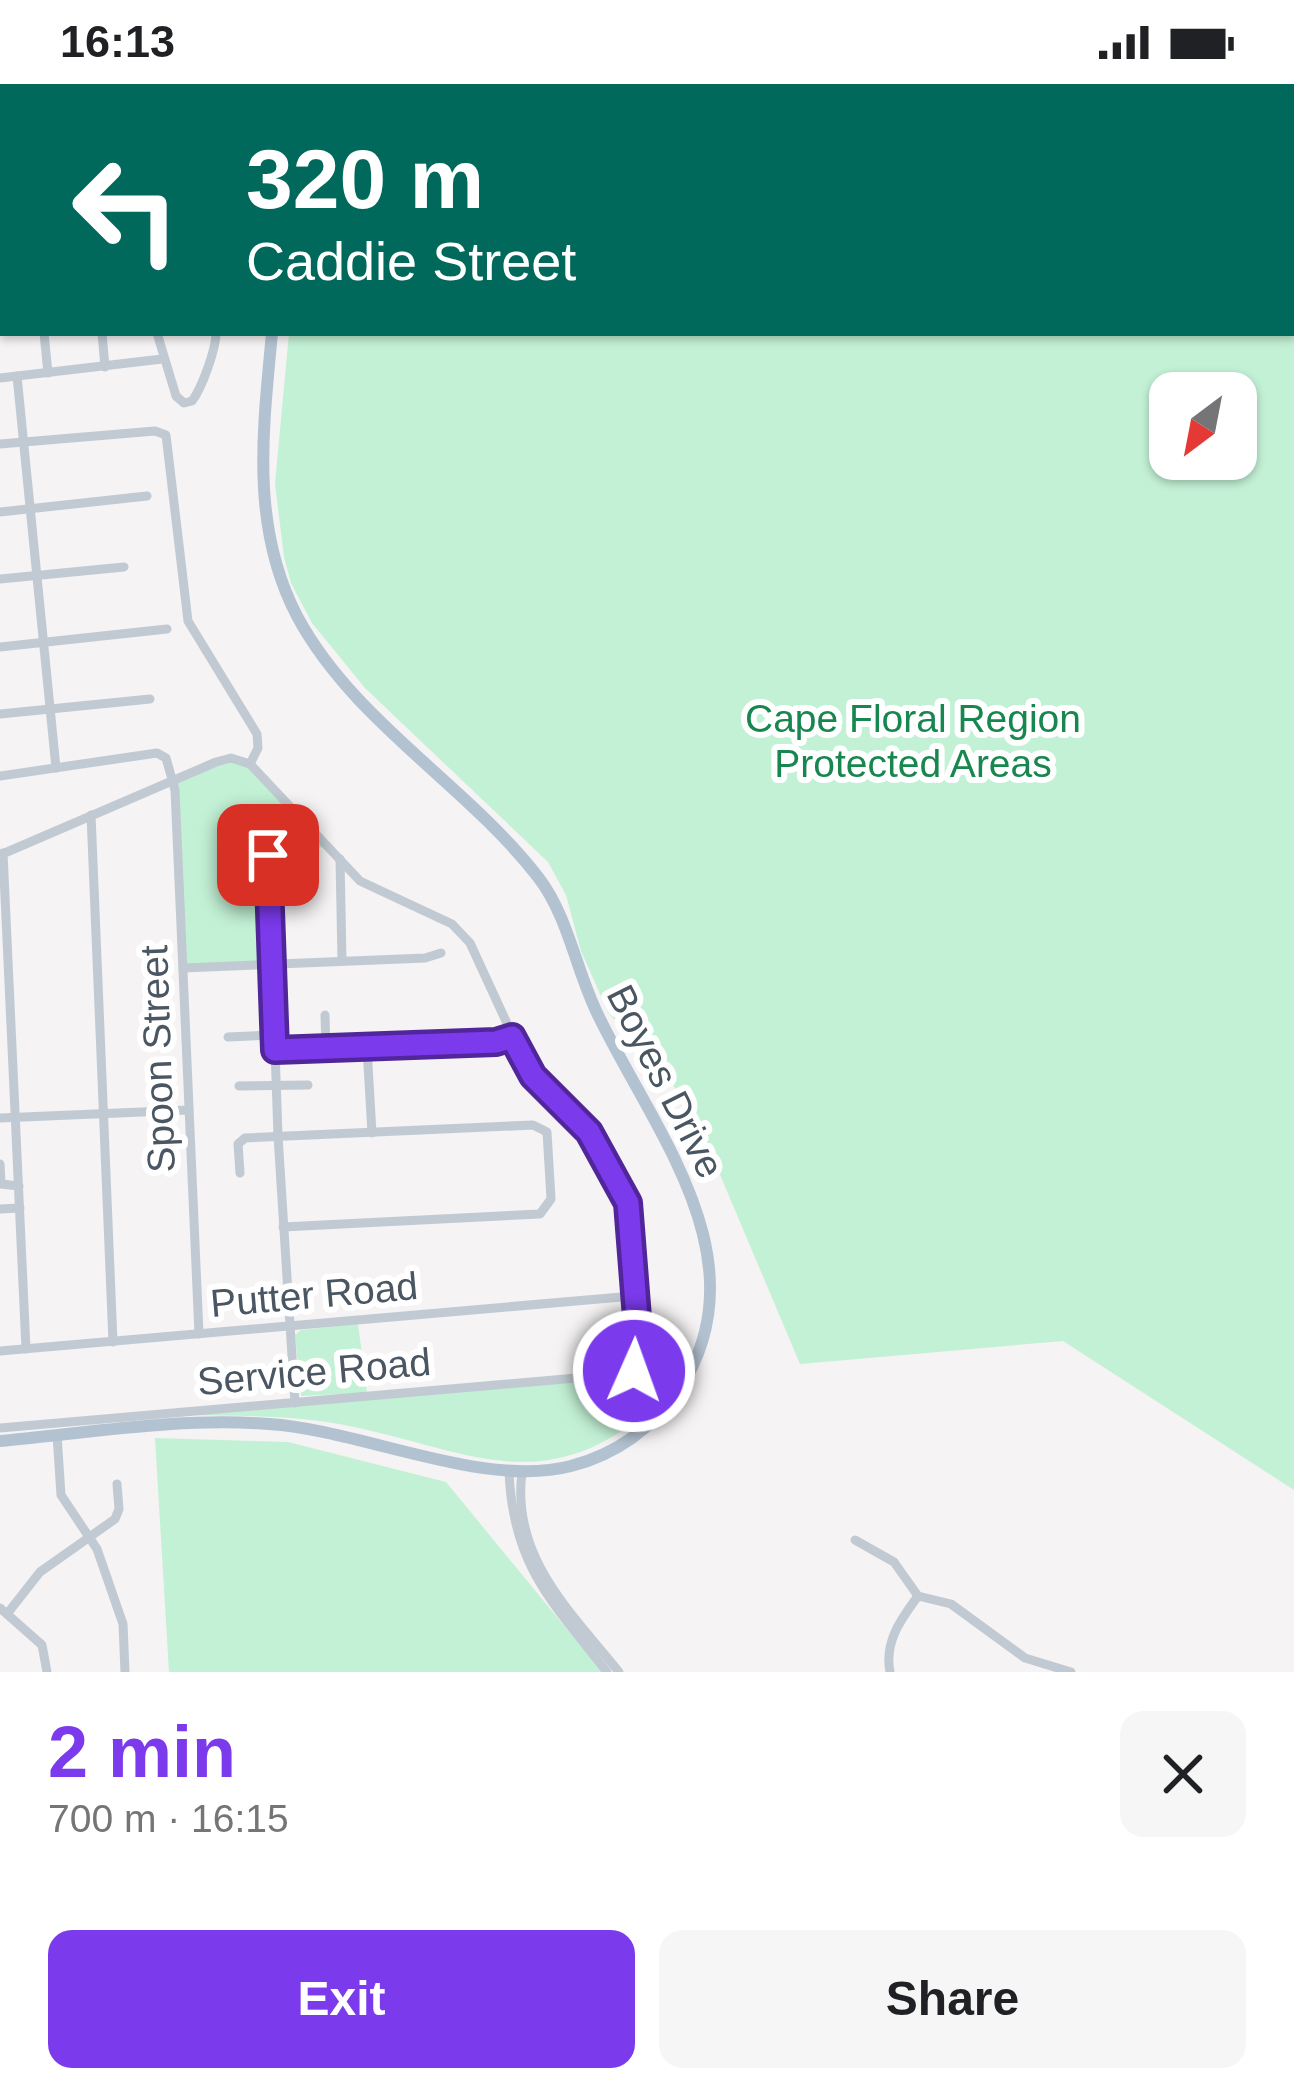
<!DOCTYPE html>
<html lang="en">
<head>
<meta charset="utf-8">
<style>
  body { margin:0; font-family:Arial,sans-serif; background:#f6f6f6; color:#202124; height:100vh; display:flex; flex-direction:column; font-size:45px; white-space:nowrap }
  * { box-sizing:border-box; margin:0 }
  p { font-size:39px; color:#757577 }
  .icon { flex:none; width:66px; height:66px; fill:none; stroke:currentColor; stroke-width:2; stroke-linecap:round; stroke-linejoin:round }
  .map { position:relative; height:1588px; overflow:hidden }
  .panel { display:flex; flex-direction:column; background:#fff; flex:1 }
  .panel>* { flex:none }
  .top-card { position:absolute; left:0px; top:0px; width:1296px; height:252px; box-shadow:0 3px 9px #0004; background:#00695c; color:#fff; overflow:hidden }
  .needle { width:78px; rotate:212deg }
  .fabs { position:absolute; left:1149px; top:288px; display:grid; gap:24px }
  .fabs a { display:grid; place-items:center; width:108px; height:108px; border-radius:24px; background:#fff; box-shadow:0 3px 9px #0004; font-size:60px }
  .pin { position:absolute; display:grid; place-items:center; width:102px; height:102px; color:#fff; margin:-51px; border-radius:24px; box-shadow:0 6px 18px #0006 }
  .me { position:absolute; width:132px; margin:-66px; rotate:2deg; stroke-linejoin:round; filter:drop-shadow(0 0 9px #0008) }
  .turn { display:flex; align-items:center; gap:42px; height:252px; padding:0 48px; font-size:54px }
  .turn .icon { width:156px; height:156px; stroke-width:2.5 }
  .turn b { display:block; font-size:84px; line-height:102px }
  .round { display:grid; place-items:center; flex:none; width:126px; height:126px; border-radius:24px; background:#f6f6f6 }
  .headline { display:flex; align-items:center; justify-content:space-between; height:204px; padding:0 48px }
  h1 { font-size:72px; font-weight:700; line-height:90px; color:#7c3aed }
  .cta { display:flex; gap:24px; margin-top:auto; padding:24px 48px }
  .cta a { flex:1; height:138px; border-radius:24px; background:#7c3aed; color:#fff; font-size:48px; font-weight:700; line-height:138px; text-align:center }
  .cta a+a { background:#f6f6f6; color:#202124 }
  .status { display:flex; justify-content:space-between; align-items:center; height:84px; padding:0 60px; background:#fff; direction:ltr }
  .status svg { height:33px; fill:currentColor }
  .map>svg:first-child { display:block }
  .green { fill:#c3f1d5; fill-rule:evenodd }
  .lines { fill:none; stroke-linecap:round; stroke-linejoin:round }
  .minor { stroke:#c1cad2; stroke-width:9 }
  .major { stroke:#b3c2d1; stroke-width:12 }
  .route-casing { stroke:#51269a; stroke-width:30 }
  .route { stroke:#7c3aed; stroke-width:21 }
  .labels { text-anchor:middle; stroke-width:12; stroke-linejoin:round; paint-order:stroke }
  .park-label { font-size:39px; fill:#17864f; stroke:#fff }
  .street-label { font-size:39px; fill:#4a5661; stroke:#fff }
</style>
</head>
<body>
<div class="status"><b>16:13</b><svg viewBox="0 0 49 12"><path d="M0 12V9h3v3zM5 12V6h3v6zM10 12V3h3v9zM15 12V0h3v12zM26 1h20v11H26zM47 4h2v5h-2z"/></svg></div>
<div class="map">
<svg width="1294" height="1588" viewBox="0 0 1294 1588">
  <rect width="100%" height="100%" fill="#f5f3f3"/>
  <g class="green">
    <path d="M165,0H1294V1406L1063,1257L800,1280L691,1022L608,928L581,867L566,811L548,778L365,604L312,539L291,499L284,473L275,400L289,249H1293V3ZM1170,309H1236V375H1170Z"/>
    <polygon points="245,676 325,759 314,770 269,771 272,880 183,884 172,697 216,678"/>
    <polygon points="358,1240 367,1309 301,1312 295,1251 301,1246"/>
    <path d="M631,1293L658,1318C541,1426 459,1359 327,1338C279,1331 228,1332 179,1331Z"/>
    <polygon points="155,1354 288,1358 446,1398 602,1588 169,1588"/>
  </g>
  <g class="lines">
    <g class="minor">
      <polyline points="10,0 10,3"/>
      <polyline points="59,0 61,3"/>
      <polyline points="0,102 3,101"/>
      <polyline points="44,249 48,289"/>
      <polyline points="102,249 105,283"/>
      <path d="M157,249L176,312L184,319L192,317C202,304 216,265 216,249"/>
      <polyline points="17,292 56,684"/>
      <polyline points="0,294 162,275"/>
      <polyline points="0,360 155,347 166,351 188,537 257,650 258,664 250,680"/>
      <polyline points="0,428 147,412"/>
      <polyline points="0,495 124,483"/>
      <polyline points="0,563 167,545"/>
      <polyline points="0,630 150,615"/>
      <polyline points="0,692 157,669 166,674 175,706 199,1250"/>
      <polyline points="91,731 113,1258"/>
      <polyline points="267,734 278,1052 295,1319"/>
      <polyline points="3,769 26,1265"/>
      <polyline points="0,771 216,678 231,674 250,680 360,797 452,840 470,859 528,985 589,1048 628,1119 640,1272 634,1287 622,1290 0,1344"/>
      <polyline points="340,775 342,877"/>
      <polyline points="183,884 425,874 441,869"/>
      <polyline points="325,931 326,965"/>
      <polyline points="228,953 274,951"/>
      <polyline points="367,964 372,1049"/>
      <polyline points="275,966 489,958 512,953"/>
      <polyline points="239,1002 308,1001"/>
      <polyline points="0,1034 189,1026"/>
      <polyline points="0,1080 1,1100 19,1102"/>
      <polyline points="240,1089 238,1060 245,1054 533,1041 547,1048 551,1115 540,1130 283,1143"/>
      <polyline points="0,1125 20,1124"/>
      <polyline points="0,1267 633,1212"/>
      <polyline points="57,1351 61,1411 97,1465 123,1540 125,1588"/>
      <path d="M509,1388C513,1482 552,1518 607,1588"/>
      <path d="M522,1388C511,1473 570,1527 619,1588"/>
      <polyline points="855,1456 894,1478 918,1512"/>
      <polyline points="918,1512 951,1520 1025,1574 1071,1588"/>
      <polyline points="0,1524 42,1561 47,1588"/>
      <polyline points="7,1530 40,1488 115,1435 119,1425 117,1400"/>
      <path d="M890,1588C884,1558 901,1535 918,1512"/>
    </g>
    <g class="major">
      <polyline points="147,0 149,3"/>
      <path d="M0,1357C88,1349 180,1333 269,1340C362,1346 483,1405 571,1382C615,1371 654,1343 679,1306C764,1177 654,1047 599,933C576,888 569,833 538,793C466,700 353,637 297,532C250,442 263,346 272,249"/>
    </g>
  </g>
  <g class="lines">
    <g class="route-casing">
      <polyline id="route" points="268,771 275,966 496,958 512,953 533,992 589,1048 628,1119 640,1272 634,1287"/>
    </g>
    <use href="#route" class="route"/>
  </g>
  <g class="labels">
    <g class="park-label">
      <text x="913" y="648">Cape Floral Region<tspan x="913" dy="45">Protected Areas</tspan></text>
    </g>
    <g class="street-label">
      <text transform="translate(157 975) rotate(-92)" y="14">Spoon Street</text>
      <text transform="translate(666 997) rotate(63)" y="14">Boyes Drive</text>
      <text transform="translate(314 1210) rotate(-5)" y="14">Putter Road</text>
      <text transform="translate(314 1287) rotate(-5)" y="14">Service Road</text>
    </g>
  </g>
</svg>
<div class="fabs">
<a><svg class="needle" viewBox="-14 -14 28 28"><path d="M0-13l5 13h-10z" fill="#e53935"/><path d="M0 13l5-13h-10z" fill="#757577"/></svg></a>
</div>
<div class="pin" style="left:268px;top:771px;background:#d93025"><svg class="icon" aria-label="arrive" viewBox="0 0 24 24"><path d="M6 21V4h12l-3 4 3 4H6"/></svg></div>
<svg class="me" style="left:634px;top:1287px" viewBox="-20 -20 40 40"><circle r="17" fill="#7c3aed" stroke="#fff" stroke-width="3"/><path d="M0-11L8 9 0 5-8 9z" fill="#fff"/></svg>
<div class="top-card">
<div class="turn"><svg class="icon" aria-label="left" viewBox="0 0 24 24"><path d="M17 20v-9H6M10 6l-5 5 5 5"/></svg><div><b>320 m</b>Caddie Street</div></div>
</div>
</div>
<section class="panel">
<div class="headline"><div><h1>2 min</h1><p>700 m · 16:15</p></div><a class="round"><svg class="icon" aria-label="close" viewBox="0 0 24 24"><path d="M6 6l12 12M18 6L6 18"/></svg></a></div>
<div class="cta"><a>Exit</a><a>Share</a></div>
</section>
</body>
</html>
